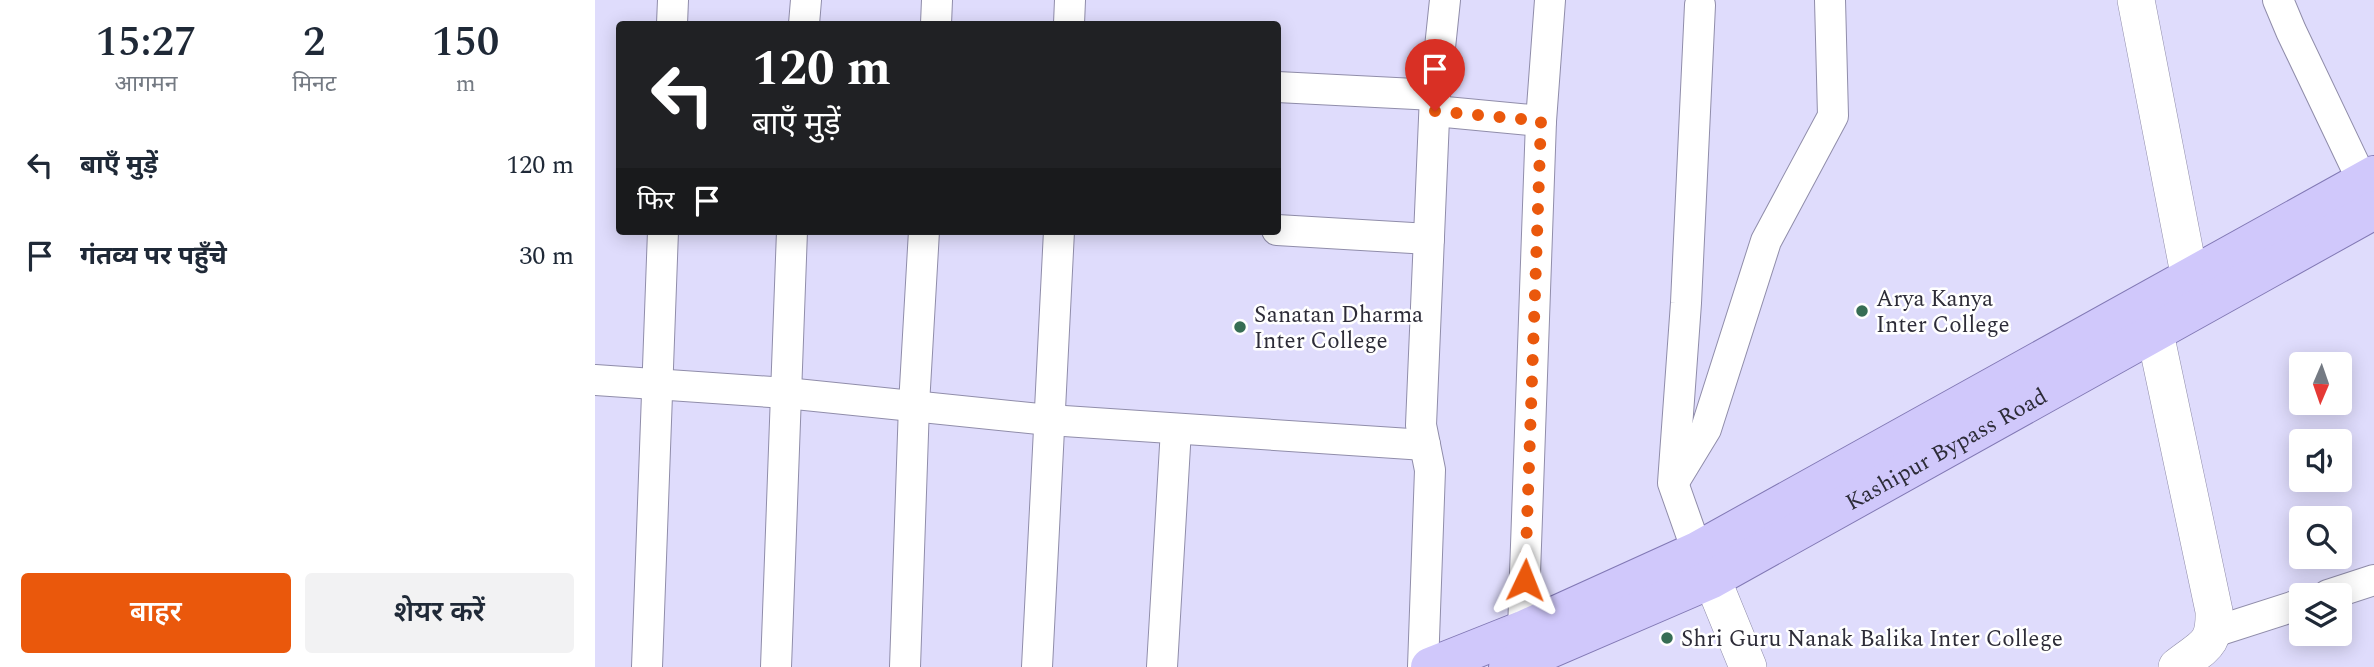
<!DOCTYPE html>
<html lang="hi">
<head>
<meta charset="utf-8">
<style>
  body { margin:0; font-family:Spectral,"Noto Sans Devanagari",serif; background:#f2f2f3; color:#1f2937; height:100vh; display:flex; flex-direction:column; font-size:26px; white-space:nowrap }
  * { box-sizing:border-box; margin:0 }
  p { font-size:23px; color:#747a83 }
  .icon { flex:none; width:38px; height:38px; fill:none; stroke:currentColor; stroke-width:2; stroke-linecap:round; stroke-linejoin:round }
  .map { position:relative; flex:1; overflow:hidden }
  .sheet { display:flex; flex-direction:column; background:#fff; width:595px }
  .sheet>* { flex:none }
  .banner { position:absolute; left:21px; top:21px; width:665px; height:214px; border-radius:7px; box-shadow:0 4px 18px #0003; background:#202124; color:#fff; overflow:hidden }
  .needle { width:46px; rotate:182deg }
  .fabs { position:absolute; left:1694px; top:352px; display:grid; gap:14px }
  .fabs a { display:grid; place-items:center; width:63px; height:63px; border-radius:7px; background:#fff; box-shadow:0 4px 18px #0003; font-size:35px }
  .pin { position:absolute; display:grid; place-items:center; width:60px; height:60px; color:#fff; margin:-72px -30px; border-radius:50% 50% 50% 0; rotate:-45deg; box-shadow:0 0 7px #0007 }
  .pin .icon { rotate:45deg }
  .me { position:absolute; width:77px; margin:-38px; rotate:2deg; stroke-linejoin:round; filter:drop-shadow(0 0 5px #0008) }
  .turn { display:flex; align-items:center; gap:24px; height:147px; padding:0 21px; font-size:32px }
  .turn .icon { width:91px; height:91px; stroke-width:2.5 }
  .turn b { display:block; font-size:49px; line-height:60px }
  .then { display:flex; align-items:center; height:66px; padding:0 21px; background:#0003; gap:14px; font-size:26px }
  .eta { display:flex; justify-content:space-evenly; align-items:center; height:119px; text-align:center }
  .eta b { font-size:42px; font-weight:600; line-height:49px }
  .cta { display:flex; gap:14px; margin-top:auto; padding:14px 21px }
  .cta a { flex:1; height:80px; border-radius:7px; background:#ea580c; color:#fff; font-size:28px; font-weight:600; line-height:80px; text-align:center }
  .cta a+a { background:#f2f2f3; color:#1f2937 }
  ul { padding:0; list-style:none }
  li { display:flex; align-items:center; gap:21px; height:91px; padding:0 21px }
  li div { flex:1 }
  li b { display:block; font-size:26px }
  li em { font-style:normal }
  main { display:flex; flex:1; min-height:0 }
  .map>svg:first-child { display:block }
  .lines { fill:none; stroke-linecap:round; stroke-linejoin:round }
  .minor-casing { stroke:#908daa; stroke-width:32 }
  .tertiary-casing { stroke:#908daa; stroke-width:38 }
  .primary-casing { stroke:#8279b5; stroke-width:40 }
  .minor { stroke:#fff; stroke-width:30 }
  .tertiary { stroke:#fff; stroke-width:37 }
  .primary { stroke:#d0c8fb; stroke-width:38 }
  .route { stroke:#ea580c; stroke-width:12; stroke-dasharray:0 21.6 }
  .poi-dot { fill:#366d54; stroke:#fff; stroke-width:2.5 }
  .labels { text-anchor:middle; stroke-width:5; stroke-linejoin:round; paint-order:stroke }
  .poi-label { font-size:23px; fill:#2d2c38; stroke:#fff; text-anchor:start }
  .street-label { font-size:23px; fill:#2d2c38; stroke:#fff }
</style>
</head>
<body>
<main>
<section class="sheet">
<div class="eta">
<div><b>15:27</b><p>आगमन</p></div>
<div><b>2</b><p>मिनट</p></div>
<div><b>150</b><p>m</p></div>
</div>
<ul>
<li><svg class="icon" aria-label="left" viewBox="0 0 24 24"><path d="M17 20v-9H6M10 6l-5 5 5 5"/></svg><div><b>बाएँ मुड़ें</b></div><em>120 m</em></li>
<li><svg class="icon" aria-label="arrive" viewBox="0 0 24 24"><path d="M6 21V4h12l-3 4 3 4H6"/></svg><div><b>गंतव्य पर पहुँचे</b></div><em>30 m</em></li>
</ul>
<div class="cta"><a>बाहर</a><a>शेयर करें</a></div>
</section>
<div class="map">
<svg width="1779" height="667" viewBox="0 0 1779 667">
  <rect width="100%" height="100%" fill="#dfdcfc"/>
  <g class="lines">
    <g class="minor-casing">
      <g id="minor">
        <polyline points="1683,0 1696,31 1768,182"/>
        <polyline points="77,24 78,0"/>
        <polyline points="209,24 211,0"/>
        <polyline points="341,24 342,0"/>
        <polyline points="474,24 475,0"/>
        <polyline points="682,87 840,95"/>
        <polyline points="840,111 946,121"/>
        <polyline points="682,230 834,239"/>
        <polyline points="0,380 191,393 454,420 830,445"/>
        <polyline points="1080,480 1111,429 1171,241 1238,116 1235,0"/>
        <polyline points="1102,551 1078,483 1091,303 1105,5"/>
        <polyline points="1733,595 1779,580"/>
        <polyline points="928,630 946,121 955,0"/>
        <polyline points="1619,632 1706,604"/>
        <polyline points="52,667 68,231"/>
        <polyline points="181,667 197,231"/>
        <polyline points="310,667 319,405 329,231"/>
        <polyline points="442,667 464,231"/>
        <polyline points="567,667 581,429"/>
        <polyline points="828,667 835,470 826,425 840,95 850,0"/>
      </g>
    </g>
    <g class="tertiary-casing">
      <g id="tertiary">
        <polyline points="1541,0 1595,279"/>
        <path d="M1560,333L1619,611C1620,647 1608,646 1582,667"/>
        <polyline points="1117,579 1153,667"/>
      </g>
    </g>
    <g class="primary-casing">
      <g id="primary">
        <polyline points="835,667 928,630 1102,551 1779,175"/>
        <path id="s1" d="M913,667L1117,579L1779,210"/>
      </g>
    </g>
    <use href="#minor" class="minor"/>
    <use href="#tertiary" class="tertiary"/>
    <use href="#primary" class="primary"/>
  </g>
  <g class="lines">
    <polyline class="route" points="840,111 946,121 930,580"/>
  </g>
  <g class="poi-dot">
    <circle cx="1267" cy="311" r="7"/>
    <circle cx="645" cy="327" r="7"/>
    <circle cx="1072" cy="638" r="7"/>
  </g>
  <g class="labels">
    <g class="poi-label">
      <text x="1281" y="306">Arya Kanya<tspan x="1281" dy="26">Inter College</tspan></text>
      <text x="659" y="322">Sanatan Dharma<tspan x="659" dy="26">Inter College</tspan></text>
      <text x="1086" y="646">Shri Guru Nanak Balika Inter College</text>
    </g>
    <g class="street-label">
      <text dy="8" stroke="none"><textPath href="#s1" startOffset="490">Kashipur Bypass Road</textPath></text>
    </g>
  </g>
</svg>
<div class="fabs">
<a><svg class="needle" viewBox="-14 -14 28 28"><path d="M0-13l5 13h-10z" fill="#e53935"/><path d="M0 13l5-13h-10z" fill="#747a83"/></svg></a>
<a><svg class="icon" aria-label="sound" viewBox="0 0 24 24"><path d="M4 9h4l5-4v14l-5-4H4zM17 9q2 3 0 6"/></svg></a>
<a><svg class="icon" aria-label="search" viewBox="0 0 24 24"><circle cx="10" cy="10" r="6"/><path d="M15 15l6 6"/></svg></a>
<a><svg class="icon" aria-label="layers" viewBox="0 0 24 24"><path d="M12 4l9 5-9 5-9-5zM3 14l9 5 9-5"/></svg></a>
</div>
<div class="pin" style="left:840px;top:111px;background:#d93025"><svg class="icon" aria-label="arrive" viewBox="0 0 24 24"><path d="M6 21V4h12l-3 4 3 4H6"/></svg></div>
<svg class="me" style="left:930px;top:580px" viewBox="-20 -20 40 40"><path d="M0-17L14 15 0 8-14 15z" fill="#ea580c" stroke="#fff" stroke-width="4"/></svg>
<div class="banner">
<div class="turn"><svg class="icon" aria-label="left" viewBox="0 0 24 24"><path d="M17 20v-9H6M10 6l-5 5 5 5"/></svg><div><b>120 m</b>बाएँ मुड़ें</div></div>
<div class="then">फिर<svg class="icon" aria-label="arrive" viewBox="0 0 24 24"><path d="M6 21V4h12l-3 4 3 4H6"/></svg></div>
</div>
</div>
</main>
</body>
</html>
